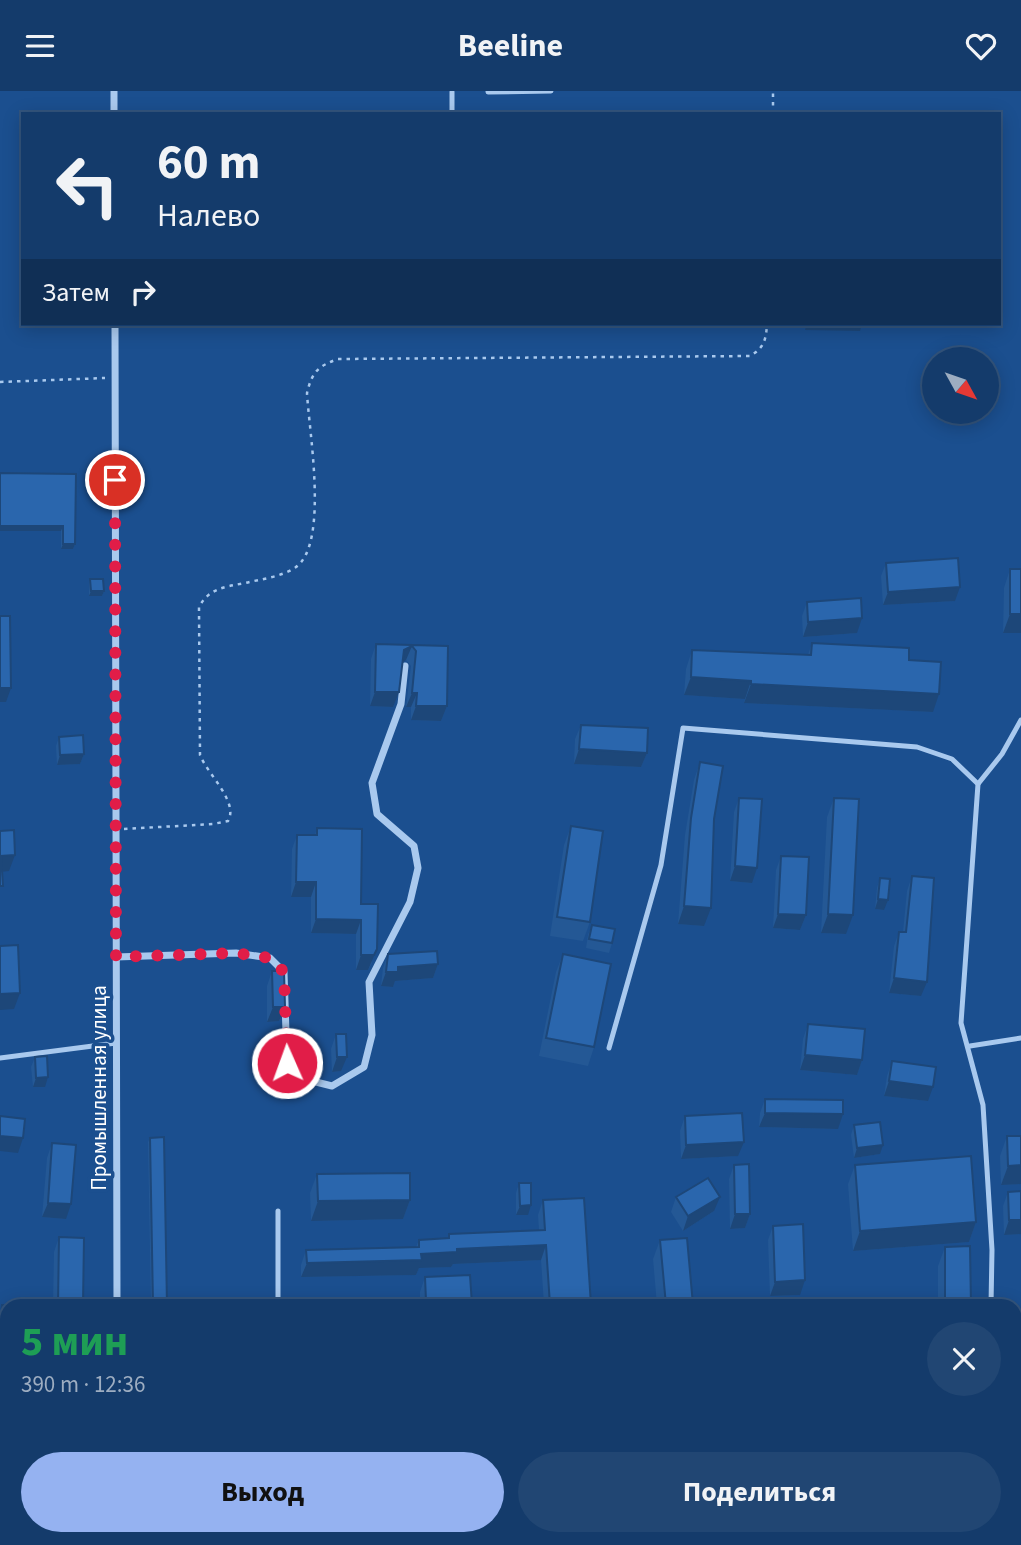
<!DOCTYPE html>
<html lang="ru">
<head>
<meta charset="utf-8">
<style>
  body { margin:0; font-family:"Source Sans 3",sans-serif; background:#214673; color:#f1f3f6; height:100vh; display:flex; flex-direction:column; font-size:26px; white-space:nowrap }
  * { box-sizing:border-box; margin:0 }
  p { font-size:23px; color:#9dadc1 }
  .icon { flex:none; width:38px; height:38px; fill:none; stroke:currentColor; stroke-width:2; stroke-linecap:round; stroke-linejoin:round }
  .map { position:relative; flex:1; overflow:hidden }
  .details { position:absolute; left:0px; top:1208px; width:1022px; height:247px; display:flex; flex-direction:column; background:#143b6b; border-radius:21px 21px 0 0; box-shadow:0 4px 18px #0003,0 0 0 2px #33557e }
  .details>* { flex:none }
  .guide { position:absolute; left:21px; top:21px; width:980px; height:214px; border-radius:0px; box-shadow:0 4px 18px #0003,0 0 0 2px #33557e; background:#143b6b; color:#f1f3f6; overflow:hidden }
  .needle { width:46px; rotate:130deg }
  .tools { position:absolute; left:922px; top:256px; display:grid; gap:14px }
  .tools a { display:grid; place-items:center; width:77px; height:77px; border-radius:50%; background:#143b6b; box-shadow:0 4px 18px #0003,0 0 0 2px #33557e; font-size:35px }
  .pin { position:absolute; display:grid; place-items:center; width:60px; height:60px; color:#fff; margin:-30px; border:4px solid #fff; border-radius:50%; box-shadow:0 2px 7px #0007 }
  .me { position:absolute; width:77px; margin:-38px; rotate:358deg; stroke-linejoin:round; filter:drop-shadow(0 0 5px #0008) }
  .turn { display:flex; align-items:center; gap:24px; height:147px; padding:0 21px; font-size:32px }
  .turn .icon { width:91px; height:91px; stroke-width:2.5 }
  .turn b { display:block; font-size:49px; line-height:60px }
  .then { display:flex; align-items:center; height:66px; padding:0 21px; background:#0003; gap:14px; font-size:26px }
  .round { display:grid; place-items:center; flex:none; width:74px; height:74px; border-radius:37px; background:#214673 }
  .overview { display:flex; align-items:center; justify-content:space-between; height:119px; padding:0 21px }
  h1 { font-size:42px; font-weight:700; line-height:52px; color:#1e9e55 }
  .action { display:flex; gap:14px; margin-top:auto; padding:14px 21px }
  .action a { flex:1; height:80px; border-radius:42px; background:#95b2f1; color:#111; font-size:28px; font-weight:700; line-height:80px; text-align:center }
  .action a+a { background:#214673; color:#f1f3f6 }
  header { display:flex; justify-content:space-between; align-items:center; height:91px; padding:0 21px; background:#143b6b; font-size:32px; font-weight:700 }
  .map>svg:first-child { display:block }
  .lines { fill:none; stroke-linecap:round; stroke-linejoin:round }
  .path { stroke:#a9c9ee; stroke-width:2.5; stroke-dasharray:3.5 5; stroke-linecap:butt }
  .lane { stroke:#a9c9ee; stroke-width:5 }
  .street { stroke:#a9c9ee; stroke-width:7 }
  .wall { fill:#245895 }
  .shaded-wall { fill:#1d4779 }
  .building { fill:#2a66ad; stroke:#1d4779; stroke-width:2 }
  .route { stroke:#e11d48; stroke-width:12; stroke-dasharray:0 21.6 }
  .labels { text-anchor:middle; stroke-width:7; stroke-linejoin:round; paint-order:stroke }
  .street-label { font-size:21px; fill:#fff; stroke:#1b4f8f }
</style>
</head>
<body>
<header><svg class="icon" aria-label="menu" viewBox="0 0 24 24"><path d="M4 6h16M4 12h16M4 18h16"/></svg>Beeline<svg class="icon" aria-label="heart" viewBox="0 0 24 24"><path d="M12 20l-8-8c-3-5 5-10 8-4 3-6 11-1 8 4z"/></svg></header>
<div class="map">
<svg width="1021" height="1454" viewBox="0 0 1021 1454">
  <rect width="100%" height="100%" fill="#1b4f8f"/>
  <g class="lines">
    <g class="path">
      <polyline points="773,23 773,0"/>
      <polyline points="0,291 105,287"/>
      <path d="M124,738L213,733L228,730C239,711 208,684 200,664L199,516C209,497 225,496 245,492C261,488 282,486 296,476C329,452 309,341 307,302C312,281 318,275 338,268L750,265C764,257 766,249 767,233"/>
    </g>
    <g class="lane">
      <polyline points="488,1 551,0"/>
      <polyline points="452,23 452,1"/>
      <polyline points="978,693 1002,663 1021,629"/>
      <polyline points="970,955 1021,947"/>
      <polyline points="609,957 661,774 683,637 917,656 952,668 978,693 961,932 983,1014 992,1159 991,1214"/>
      <polyline points="0,967 116,952"/>
      <polyline points="278,1214 278,1120"/>
      <polyline points="0,1264 7,1264"/>
      <polyline points="277,1454 277,1447"/>
      <polyline points="987,1454 987,1447"/>
    </g>
    <g class="street">
      <polyline points="114,0 114,23"/>
      <polyline points="115,233 117,1214"/>
      <polyline points="116,866 236,862 270,867 284,881 287,972 300,987 332,995 364,976 372,944 369,891 410,811 418,777 414,755 377,723 372,692 401,613 405,575"/>
      <polyline points="117,1447 117,1454"/>
    </g>
  </g>
  <g class="wall">
    <polygon points="0,382 76,383 75,453 73,458 61,458 61,440 0,440"/>
    <polygon points="886,472 955,510 883,514 881,485"/>
    <polygon points="1010,478 1021,542 1003,542 1004,497"/>
    <polygon points="90,488 104,500 102,505 89,505 89,493"/>
    <polygon points="807,511 857,542 803,546 802,525"/>
    <polygon points="812,552 909,569 933,621 744,612 745,608 684,604 686,578 692,559 808,564"/>
    <polygon points="376,553 448,555 447,615 441,630 411,629 411,616 406,616 411,575 406,569 403,571 393,616 370,615 371,568"/>
    <polygon points="581,634 647,662 641,676 574,673 575,648"/>
    <polygon points="59,646 84,663 80,673 57,674 56,655"/>
    <polygon points="700,671 714,728 704,835 678,833 685,744 694,689"/>
    <polygon points="739,707 752,792 730,790 734,721"/>
    <polygon points="834,707 846,843 821,842 827,726"/>
    <polygon points="571,735 590,831 583,850 550,845 564,754"/>
    <polygon points="317,737 361,813 372,872 368,879 356,879 356,843 311,842 311,806 291,806 292,758 297,744 315,744"/>
    <polygon points="781,765 806,824 800,839 773,837 776,779"/>
    <polygon points="912,785 921,905 889,902 894,855 899,841 903,841 907,800"/>
    <polygon points="880,787 884,819 875,818 877,797"/>
    <polygon points="592,834 612,852 609,862 586,857 588,844"/>
    <polygon points="388,863 438,873 433,887 395,890 393,896 381,895 383,877"/>
    <polygon points="563,863 594,956 588,975 539,965 556,881"/>
    <polygon points="272,880 285,916 279,930 267,931 267,895"/>
    <polygon points="808,933 862,969 857,984 800,979 803,948"/>
    <polygon points="336,943 341,980 332,981 331,958"/>
    <polygon points="272,950 282,982 276,996 263,995 267,964"/>
    <polygon points="35,966 45,996 33,996 31,976"/>
    <polygon points="892,970 928,1010 884,1005 887,985"/>
    <polygon points="765,1008 838,1038 759,1036 760,1022"/>
    <polygon points="685,1025 738,1065 681,1068 680,1040"/>
    <polygon points="854,1034 880,1063 854,1067 851,1044"/>
    <polygon points="1007,1045 1021,1045 1021,1093 1001,1094 1000,1065"/>
    <polygon points="150,1047 167,1214 151,1214 148,1051"/>
    <polygon points="52,1052 66,1128 42,1126 47,1067"/>
    <polygon points="734,1074 750,1123 745,1137 730,1138 729,1088"/>
    <polygon points="855,1074 976,1131 969,1151 853,1160 848,1093"/>
    <polygon points="317,1083 410,1109 403,1128 311,1130 310,1102"/>
    <polygon points="519,1092 528,1124 516,1124 516,1102"/>
    <polygon points="1021,1100 1021,1143 1004,1144 1003,1115 1008,1101"/>
    <polygon points="676,1106 714,1120 683,1140 671,1121"/>
    <polygon points="543,1109 591,1214 544,1214 541,1169 453,1173 451,1176 419,1177 416,1184 301,1186 301,1174 306,1159 416,1156 419,1149 448,1147 449,1143 539,1139 538,1124"/>
    <polygon points="773,1135 800,1204 770,1205 768,1149"/>
    <polygon points="59,1146 83,1214 53,1214 54,1161"/>
    <polygon points="660,1149 693,1214 657,1214 653,1168"/>
    <polygon points="945,1156 971,1214 938,1214 938,1175"/>
    <polygon points="425,1186 472,1214 420,1214 420,1201"/>
  </g>
  <g class="shaded-wall">
    <polygon points="807,233 862,233 860,240 805,239"/>
    <polygon points="0,435 63,435 61,440 0,440"/>
    <polygon points="63,453 75,453 73,458 61,458"/>
    <polygon points="960,496 955,510 883,514 888,501"/>
    <polygon points="91,500 104,500 102,505 89,505"/>
    <polygon points="1010,523 1021,523 1021,542 1003,542"/>
    <polygon points="862,527 857,542 803,546 808,531"/>
    <polygon points="412,555 406,569 399,574 404,559"/>
    <polygon points="691,586 751,590 745,608 684,604"/>
    <polygon points="751,593 939,603 933,621 744,612"/>
    <polygon points="0,597 11,597 6,611 0,611"/>
    <polygon points="375,601 399,601 393,616 370,615"/>
    <polygon points="412,602 417,602 411,616 406,616"/>
    <polygon points="416,615 447,615 441,630 411,629"/>
    <polygon points="579,658 647,662 641,676 574,673"/>
    <polygon points="84,663 80,673 57,674 60,664"/>
    <polygon points="15,764 9,780 0,781 1,765"/>
    <polygon points="735,775 757,777 752,792 730,790"/>
    <polygon points="296,791 316,791 311,806 291,806"/>
    <polygon points="878,808 888,809 884,819 875,818"/>
    <polygon points="684,815 711,817 704,835 678,833"/>
    <polygon points="778,823 806,824 800,839 773,837"/>
    <polygon points="828,823 853,824 846,843 821,842"/>
    <polygon points="316,828 361,829 356,843 311,842"/>
    <polygon points="377,858 368,879 356,879 361,864"/>
    <polygon points="438,873 433,887 395,890 393,896 381,895 386,881 398,876"/>
    <polygon points="894,887 927,891 921,905 889,902"/>
    <polygon points="20,902 14,918 0,919 0,903"/>
    <polygon points="273,916 285,916 279,930 267,931"/>
    <polygon points="805,964 862,969 857,984 800,979"/>
    <polygon points="337,966 347,966 341,980 332,981"/>
    <polygon points="269,980 282,982 276,996 263,995"/>
    <polygon points="48,986 45,996 33,996 36,987"/>
    <polygon points="889,990 933,996 928,1010 884,1005"/>
    <polygon points="765,1022 843,1023 838,1038 759,1036"/>
    <polygon points="0,1045 23,1047 18,1062 0,1060"/>
    <polygon points="744,1051 738,1065 681,1068 686,1054"/>
    <polygon points="883,1054 880,1063 854,1067 857,1057"/>
    <polygon points="1021,1074 1021,1093 1001,1094 1008,1075"/>
    <polygon points="720,1106 714,1120 683,1140 688,1125"/>
    <polygon points="410,1109 403,1128 311,1130 318,1110"/>
    <polygon points="48,1112 71,1113 66,1128 42,1126"/>
    <polygon points="531,1114 528,1124 516,1124 520,1115"/>
    <polygon points="735,1123 750,1123 745,1137 730,1138"/>
    <polygon points="1009,1129 1021,1129 1021,1143 1004,1144"/>
    <polygon points="976,1131 969,1151 853,1160 860,1140"/>
    <polygon points="546,1154 541,1169 453,1173 451,1176 419,1177 416,1184 301,1186 307,1172 421,1163 457,1158"/>
    <polygon points="805,1189 800,1204 770,1205 775,1191"/>
    <polygon points="449,1209 447,1214 425,1214 426,1210"/>
    <polygon points="0,1237 7,1237 7,1247 0,1246"/>
  </g>
  <g class="building">
    <polygon points="0,382 76,383 75,453 63,453 63,435 0,435"/>
    <polygon points="958,467 960,496 888,501 886,472"/>
    <rect x="1010" y="478" width="11" height="45"/>
    <polygon points="90,488 103,488 104,500 91,500"/>
    <polygon points="861,507 862,527 808,531 807,511"/>
    <polygon points="0,525 10,525 11,597 0,597"/>
    <polygon points="812,552 909,557 909,569 941,571 939,603 751,593 751,590 691,586 692,559 811,564"/>
    <polygon points="376,553 448,555 447,615 416,615 417,602 412,602 416,560 412,555 404,559 399,601 375,601"/>
    <polygon points="581,634 648,637 647,662 579,658"/>
    <polygon points="83,644 84,663 60,664 59,646"/>
    <polygon points="700,671 723,675 714,728 711,817 684,815 691,727"/>
    <polygon points="739,707 762,708 757,777 735,775"/>
    <polygon points="834,707 859,708 853,824 828,823"/>
    <polygon points="571,735 603,740 590,831 557,826"/>
    <polygon points="317,737 362,738 361,813 378,813 377,858 374,864 361,864 361,829 316,828 316,791 296,791 297,744 317,744"/>
    <polygon points="14,739 15,764 1,765 3,795 0,795 0,740"/>
    <polygon points="781,765 809,766 806,824 778,823"/>
    <polygon points="912,785 934,787 927,891 894,887 899,841 906,841"/>
    <polygon points="880,787 890,788 888,809 878,808"/>
    <polygon points="592,834 615,838 612,852 589,848"/>
    <polygon points="18,854 20,902 0,903 0,855"/>
    <polygon points="437,860 438,873 398,876 398,881 386,881 388,863"/>
    <polygon points="563,863 611,873 594,956 546,947"/>
    <polygon points="272,880 284,880 285,916 273,916"/>
    <polygon points="808,933 865,938 862,969 805,964"/>
    <polygon points="336,943 346,943 347,966 337,966"/>
    <polygon points="272,950 285,951 282,982 269,980"/>
    <polygon points="47,965 48,986 36,987 35,966"/>
    <polygon points="892,970 936,976 933,996 889,990"/>
    <polygon points="765,1008 843,1009 843,1023 765,1022"/>
    <polygon points="742,1022 744,1051 686,1054 685,1025"/>
    <polygon points="0,1025 25,1028 23,1047 0,1045"/>
    <polygon points="880,1031 883,1054 857,1057 854,1034"/>
    <polygon points="1007,1045 1021,1045 1021,1074 1008,1075"/>
    <polygon points="164,1046 167,1214 153,1214 150,1047"/>
    <polygon points="52,1052 76,1054 71,1113 48,1112"/>
    <polygon points="971,1065 976,1131 860,1140 855,1074"/>
    <polygon points="749,1073 750,1123 735,1123 734,1074"/>
    <polygon points="410,1082 410,1109 318,1110 317,1083"/>
    <polygon points="708,1087 720,1106 688,1125 676,1106"/>
    <polygon points="519,1092 531,1092 531,1114 520,1115"/>
    <polygon points="1021,1100 1021,1129 1009,1129 1008,1101"/>
    <polygon points="584,1107 591,1214 550,1214 546,1154 457,1158 457,1161 421,1163 422,1169 307,1172 306,1159 419,1156 419,1149 449,1147 449,1143 545,1139 543,1109"/>
    <polygon points="803,1133 805,1189 775,1191 773,1135"/>
    <polygon points="59,1146 84,1147 83,1214 58,1214"/>
    <polygon points="687,1147 693,1214 666,1214 660,1149"/>
    <polygon points="970,1155 971,1214 945,1214 945,1156"/>
    <polygon points="470,1184 472,1214 449,1214 449,1209 426,1210 425,1186"/>
    <polygon points="2,1214 11,1214 7,1214 7,1237 0,1237"/>
  </g>
  <g class="lines">
    <polyline class="route" points="115,389 116,866 236,862 270,867 284,881 287,972"/>
  </g>
  <g class="labels">
    <g class="street-label">
      <text transform="translate(99 997) rotate(-90)" y="7">Промышленная улица</text>
    </g>
  </g>
</svg>
<div class="tools">
<a><svg class="needle" viewBox="-14 -14 28 28"><path d="M0-13l5 13h-10z" fill="#e53935"/><path d="M0 13l5-13h-10z" fill="#9dadc1"/></svg></a>
</div>
<div class="pin" style="left:115px;top:389px;background:#d93025"><svg class="icon" aria-label="arrive" viewBox="0 0 24 24"><path d="M6 21V4h12l-3 4 3 4H6"/></svg></div>
<svg class="me" style="left:287px;top:972px" viewBox="-20 -20 40 40"><circle r="17" fill="#e11d48" stroke="#fff" stroke-width="3"/><path d="M0-11L8 9 0 5-8 9z" fill="#fff"/></svg>
<div class="guide">
<div class="turn"><svg class="icon" aria-label="left" viewBox="0 0 24 24"><path d="M17 20v-9H6M10 6l-5 5 5 5"/></svg><div><b>60 m</b>Налево</div></div>
<div class="then">Затем<svg class="icon" aria-label="right" viewBox="0 0 24 24"><path d="M7 20v-9h11M14 6l5 5-5 5"/></svg></div>
</div>
<section class="details">
<div class="overview"><div><h1>5 мин</h1><p>390 m · 12:36</p></div><a class="round"><svg class="icon" aria-label="close" viewBox="0 0 24 24"><path d="M6 6l12 12M18 6L6 18"/></svg></a></div>
<div class="action"><a>Выход</a><a>Поделиться</a></div>
</section>
</div>
</body>
</html>
